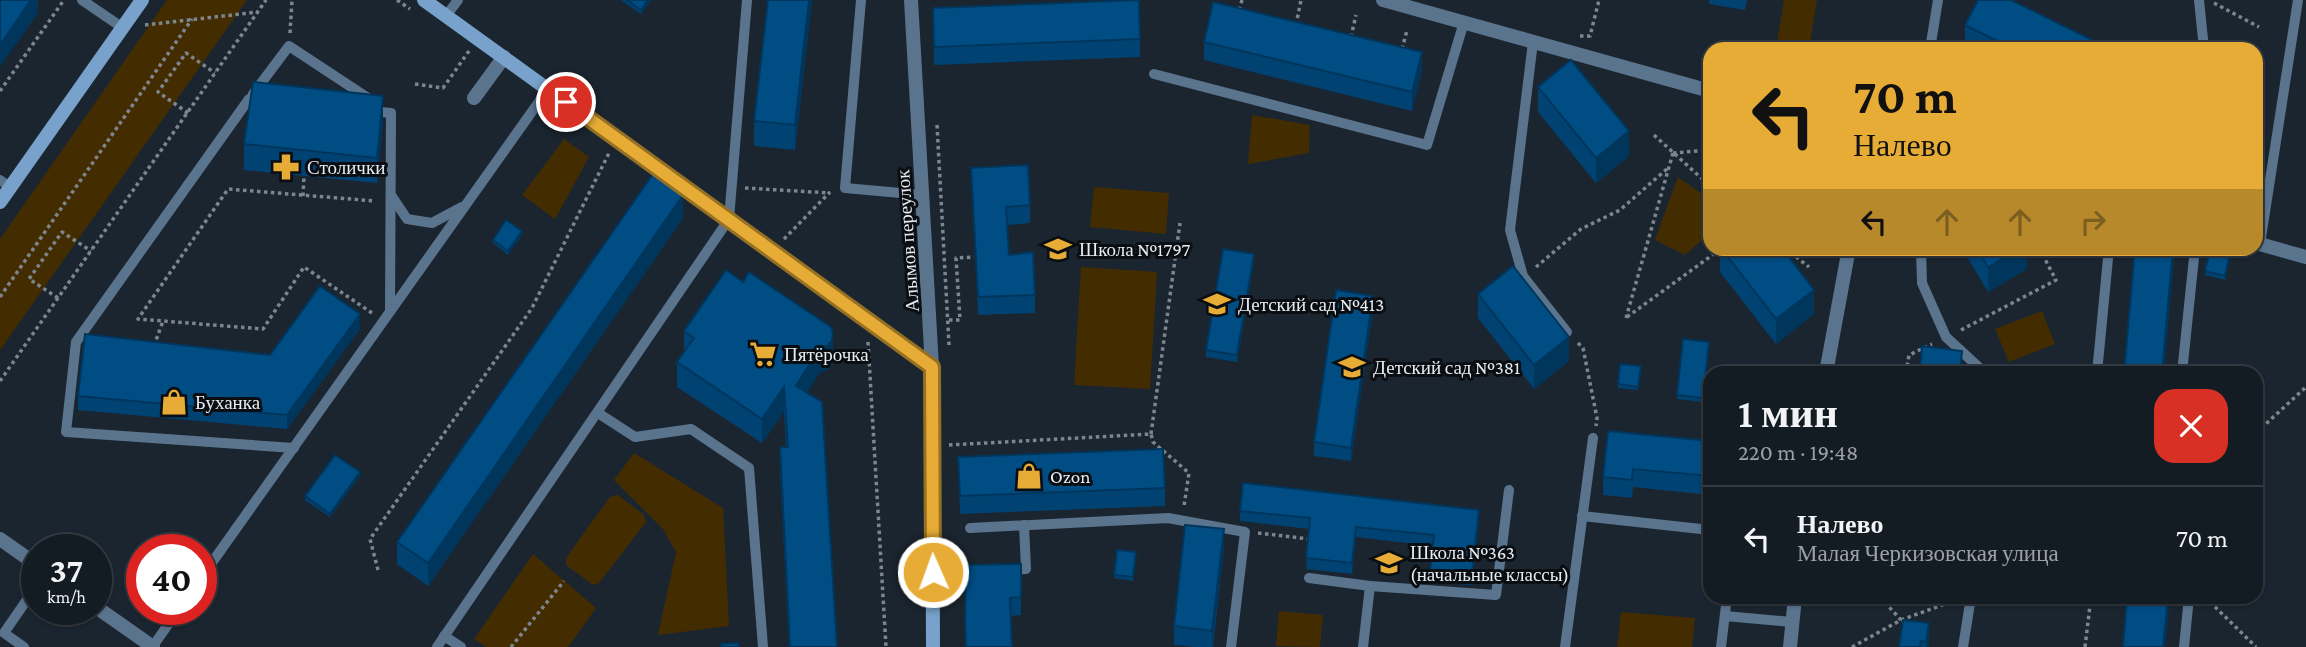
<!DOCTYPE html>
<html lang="ru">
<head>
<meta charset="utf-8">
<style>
  body { margin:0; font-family:"Crimson Pro",serif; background:#1d252b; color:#f1f3f6; height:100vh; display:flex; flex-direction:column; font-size:26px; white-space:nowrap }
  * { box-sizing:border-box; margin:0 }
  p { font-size:23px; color:#9da1a6 }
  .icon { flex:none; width:38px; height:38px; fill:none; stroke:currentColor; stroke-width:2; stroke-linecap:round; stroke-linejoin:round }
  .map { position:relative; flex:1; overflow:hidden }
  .sheet { position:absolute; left:1703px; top:366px; width:560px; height:238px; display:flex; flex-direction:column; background:#141c23; border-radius:21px; box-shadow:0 2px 5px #0004,0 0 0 2px #333a41 }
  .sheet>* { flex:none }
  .guide { position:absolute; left:1703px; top:42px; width:560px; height:214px; border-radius:21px; box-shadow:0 2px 5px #0004,0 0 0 2px #333a41; background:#e7ac36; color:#111; overflow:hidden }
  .speed { position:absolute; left:21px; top:534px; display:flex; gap:14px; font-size:35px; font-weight:700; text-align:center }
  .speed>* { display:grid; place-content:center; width:91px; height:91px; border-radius:50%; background:#141c23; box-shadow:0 2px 5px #0004,0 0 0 2px #333a41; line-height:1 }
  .speed small { font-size:18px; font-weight:400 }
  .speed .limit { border:10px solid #d22; background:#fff; color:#111 }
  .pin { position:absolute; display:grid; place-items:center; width:60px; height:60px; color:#fff; margin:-30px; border:4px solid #fff; border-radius:50%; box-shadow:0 2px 7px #0007 }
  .me { position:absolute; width:77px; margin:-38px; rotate:358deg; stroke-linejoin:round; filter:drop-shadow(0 0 5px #0008) }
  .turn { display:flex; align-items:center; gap:24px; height:147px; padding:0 35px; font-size:32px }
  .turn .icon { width:91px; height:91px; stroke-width:2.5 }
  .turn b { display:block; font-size:49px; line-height:60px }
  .lanes { display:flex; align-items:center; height:66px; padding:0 35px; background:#0003; justify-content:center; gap:35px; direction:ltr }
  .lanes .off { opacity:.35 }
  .round { display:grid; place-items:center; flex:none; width:74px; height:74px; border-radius:21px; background:#1d252b }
  .summary { display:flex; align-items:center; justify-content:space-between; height:119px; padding:0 35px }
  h1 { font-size:42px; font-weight:600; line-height:52px }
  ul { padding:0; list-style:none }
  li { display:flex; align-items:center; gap:21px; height:105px; padding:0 35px; border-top:2px solid #333a41 }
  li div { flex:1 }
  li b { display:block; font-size:26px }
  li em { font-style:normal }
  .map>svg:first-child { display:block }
  .green { fill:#432d00 }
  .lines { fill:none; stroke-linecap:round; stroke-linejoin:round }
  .path { stroke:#7d868e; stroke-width:3.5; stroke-dasharray:3.5 3.5; stroke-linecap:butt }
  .lane { stroke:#5a748e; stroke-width:10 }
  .street { stroke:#5a748e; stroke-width:14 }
  .secondary { stroke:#78a2cc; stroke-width:14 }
  .wall { fill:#004272 }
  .shaded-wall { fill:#00365c }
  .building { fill:#004d84; stroke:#00365c; stroke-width:2 }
  .route-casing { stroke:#967023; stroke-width:18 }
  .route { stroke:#e7ac36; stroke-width:12 }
  .labels { text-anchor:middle; stroke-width:6; stroke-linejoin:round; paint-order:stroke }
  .poi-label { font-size:19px; fill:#e5ecf3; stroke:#0a0e12; text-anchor:start }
  .street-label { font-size:19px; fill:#e5ecf3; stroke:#0a0e12 }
</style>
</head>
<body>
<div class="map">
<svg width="2306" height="647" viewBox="0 0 2306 647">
  <rect width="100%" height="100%" fill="#1b252f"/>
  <g class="green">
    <polygon points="167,0 247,0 0,350 0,239"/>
    <polygon points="1784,0 1817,0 1809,49 1776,49"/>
    <polygon points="1252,115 1310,125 1309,153 1248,164"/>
    <polygon points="564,139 589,157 555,219 522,195"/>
    <polygon points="1678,177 1710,200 1710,233 1685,255 1655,240"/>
    <polygon points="1094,187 1169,193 1166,234 1090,227"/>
    <polygon points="1081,267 1157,272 1150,389 1074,385"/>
    <polygon points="2042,311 2055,344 2009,362 1995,329"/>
    <polygon points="634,453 723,508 729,626 658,635 676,552 663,529 614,480"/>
    <polygon points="618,495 644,515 646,522 599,583 593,585 566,565 566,558 610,497"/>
    <polygon points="533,554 596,608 568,647 486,647 474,639"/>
    <polygon points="1279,611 1323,615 1320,647 1276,646"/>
    <polygon points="1621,612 1695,618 1692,647 1617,647"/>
  </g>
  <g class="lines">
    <g class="path">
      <polyline points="397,0 410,9"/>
      <polyline points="2214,3 2259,27"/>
      <polyline points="1239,10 1242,0"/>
      <polyline points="145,25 258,12"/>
      <polyline points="1296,25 1301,0"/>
      <polyline points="290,33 292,0"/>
      <polyline points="1580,36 1590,36 1599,0"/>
      <polyline points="1351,37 1356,15"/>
      <polyline points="1402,49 1407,30"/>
      <polyline points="415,84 443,88 469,51"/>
      <polyline points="0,91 64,0"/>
      <polyline points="188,113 158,92 186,53 215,73"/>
      <polyline points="937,125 949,345"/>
      <polyline points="1654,135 1710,186"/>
      <polyline points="1673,153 1710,150"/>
      <polyline points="745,188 830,193"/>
      <polyline points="303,196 304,176"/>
      <polyline points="784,239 830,192"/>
      <polyline points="1785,248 1809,267"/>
      <polyline points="1536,267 1581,229 1620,210 1668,168"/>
      <polyline points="0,297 192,19"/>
      <polyline points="58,298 29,279 62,232 91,251"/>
      <polyline points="372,313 304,267 263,329 138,319 228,189 375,201"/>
      <polyline points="1627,317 1722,248"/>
      <polyline points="1626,318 1673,153"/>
      <polyline points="949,320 960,320 956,258 974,257"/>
      <polyline points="1961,330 2056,280 2039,248"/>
      <polyline points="868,342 886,647"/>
      <polyline points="1578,343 1583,348 1597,418 1596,426"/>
      <polyline points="154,346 163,321"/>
      <polyline points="1906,373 1909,355 1932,344"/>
      <polyline points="0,381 266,0"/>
      <polyline points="2256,433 2306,387"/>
      <polyline points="1151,434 1180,223"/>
      <polyline points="949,445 1151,434 1153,442 1189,473 1184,506"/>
      <polyline points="1258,533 1309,539"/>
      <polyline points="378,570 370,539 532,308 609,153"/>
      <polyline points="1880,597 1901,620"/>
      <polyline points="2205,597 2256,647"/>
      <polyline points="511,647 564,581"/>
      <polyline points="1852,647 1901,620 1956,600"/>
      <polyline points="2085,647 2091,597"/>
    </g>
    <g class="lane">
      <polyline points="82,0 123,28"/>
      <polyline points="861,0 845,188 923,195"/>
      <polyline points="2199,0 2204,49"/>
      <polyline points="446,16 458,0"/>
      <polyline points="1533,42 1510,230 1523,276 1567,332"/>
      <polyline points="1930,49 1938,0"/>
      <polyline points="1154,74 1427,145 1464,22"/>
      <polyline points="253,94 289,46 374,102"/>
      <polyline points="263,101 249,99 76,342 66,432 294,448"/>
      <polyline points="370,111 391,113 390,311"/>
      <polyline points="0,180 10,187"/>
      <polyline points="391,195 407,219 432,223 462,207"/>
      <polyline points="2260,244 2298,0"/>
      <polyline points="1921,248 1922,283 1946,337 1985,373"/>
      <polyline points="2097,373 2109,248"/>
      <polyline points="2182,373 2195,248"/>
      <polyline points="598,413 635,437 691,429 749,468 763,647"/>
      <polyline points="1582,516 1710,530"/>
      <polyline points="970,528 1168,518 1245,532 1231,647"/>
      <polyline points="1009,570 1026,569 1024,525"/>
      <polyline points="933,572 979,571"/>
      <polyline points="201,578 548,89"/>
      <polyline points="1309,578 1370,586 1363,647"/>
      <polyline points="1370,586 1496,595 1509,490"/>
      <polyline points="1725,616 1792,622"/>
      <polyline points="444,636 461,647"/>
      <polyline points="153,646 179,609"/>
      <polyline points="24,647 4,633 37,585"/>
      <polyline points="437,647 729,219 747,0"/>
      <polyline points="1565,647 1593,438"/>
      <polyline points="1721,647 1727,597"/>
      <polyline points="1963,647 1971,597"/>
      <polyline points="2184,647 2189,597"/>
    </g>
    <g class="street">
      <polyline points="911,0 932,367"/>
      <polyline points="1383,0 1710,91"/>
      <polyline points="474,98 504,57"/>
      <polyline points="2256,243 2306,257"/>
      <polyline points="1826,373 1849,248"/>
      <polyline points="0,539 37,565"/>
      <polyline points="96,607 153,647"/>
      <polyline points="1790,647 1795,597"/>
    </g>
    <g class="secondary">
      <polyline points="424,0 932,367 933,647"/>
      <polyline points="0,202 142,0"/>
    </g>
  </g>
  <g class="wall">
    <polygon points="621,0 651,0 641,14"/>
    <polygon points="768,0 812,0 795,150 754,146 754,121"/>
    <polygon points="1709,0 1747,0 1745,10 1709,4"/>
    <polygon points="933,8 1140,39 1140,57 934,65"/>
    <polygon points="1965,25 2100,49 1968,49 1965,48"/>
    <polygon points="1204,42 1422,71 1412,111 1204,60"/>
    <polygon points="1538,87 1629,156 1596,183 1538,112"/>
    <polygon points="383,122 377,183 244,170 244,144"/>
    <polygon points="971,168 1030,205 1030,223 1007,225 1009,255 1035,295 1035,313 978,315"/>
    <polygon points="683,218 428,586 397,564 397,542"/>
    <polygon points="522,235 508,255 493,243 493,240"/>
    <polygon points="1720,248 1782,248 1814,314 1776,344 1720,272"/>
    <polygon points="1962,248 2027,248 2027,269 1988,292"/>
    <polygon points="1254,261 1237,362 1206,357 1206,350"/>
    <polygon points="2229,262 2225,280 2205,275 2205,271"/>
    <polygon points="1478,294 1569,361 1534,389 1478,318"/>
    <polygon points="1373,309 1351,461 1314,456 1314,442"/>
    <polygon points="360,329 287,429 78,410 78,396 270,355"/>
    <polygon points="684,331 833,359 832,365 827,370 820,372 807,393 837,647 789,647 780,471 780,447 786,447 784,412 762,443 677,387 677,362 684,352"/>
    <polygon points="1709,345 1703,402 1677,399 1677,395"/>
    <polygon points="1641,370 1638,390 1618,388 1618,384"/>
    <polygon points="1710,441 1710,495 1633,487 1632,498 1603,495 1603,477"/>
    <polygon points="958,457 1165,488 1165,506 960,514"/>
    <polygon points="360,476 330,517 305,500 305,496"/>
    <polygon points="1240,511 1479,521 1472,585 1430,582 1433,546 1356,537 1352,574 1306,569 1309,529 1240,521"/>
    <polygon points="1224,547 1213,647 1195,647 1174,645 1174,626"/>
    <polygon points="1136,555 1133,581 1114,578 1114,575"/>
    <polygon points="1021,564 1021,615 1011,616 1012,647 966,647 965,622"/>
    <polygon points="1903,620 1929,641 1928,647 1899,647"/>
  </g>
  <g class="shaded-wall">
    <polygon points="31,0 38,0 38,13 0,67 0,45"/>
    <polygon points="648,0 651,0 641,14 641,10"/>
    <polygon points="809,0 812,0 795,150 795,125"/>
    <polygon points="1422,52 1422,71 1412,111 1412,92"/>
    <polygon points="383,96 383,122 377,183 377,158"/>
    <polygon points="1629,131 1629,156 1596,183 1596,158"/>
    <polygon points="683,195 683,218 428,586 428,563"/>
    <polygon points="522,231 522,235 508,255 508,251"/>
    <polygon points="2020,248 2027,248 2027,269 1988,292 1988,267"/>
    <polygon points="2173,248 2174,248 2174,259 2164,373 2162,373"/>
    <polygon points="1254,254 1254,261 1237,362 1237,355"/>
    <polygon points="1814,290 1814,314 1776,344 1776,319"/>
    <polygon points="1373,296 1373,309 1351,461 1351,448"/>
    <polygon points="360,314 360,329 287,429 287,415"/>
    <polygon points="833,334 833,359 832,365 827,370 820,372 796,411 796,386 820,347"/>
    <polygon points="1569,337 1569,361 1534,389 1534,365"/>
    <polygon points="784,387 784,412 762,443 762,419"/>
    <polygon points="360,472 360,476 330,517 330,514"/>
    <polygon points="1479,510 1479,521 1472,585 1472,575"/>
    <polygon points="1356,527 1356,537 1352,574 1352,563"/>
    <polygon points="1224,529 1224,547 1212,647 1212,631"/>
    <polygon points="2168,597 2170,597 2165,647 2163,647"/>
    <polygon points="1929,623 1929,641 1928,647 1926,647"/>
  </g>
  <g class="building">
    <polygon points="0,0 31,0 0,45"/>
    <polygon points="627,0 648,0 641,10"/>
    <polygon points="768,0 809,0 795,125 754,121"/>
    <polygon points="1139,0 1140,39 934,47 933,8"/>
    <polygon points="1978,0 2011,0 2100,44 2098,49 2013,49 1965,25"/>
    <polygon points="1213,2 1422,52 1412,92 1204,42"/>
    <polygon points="1571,60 1629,131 1596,158 1538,87"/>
    <polygon points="253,82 383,96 377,158 244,144"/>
    <polygon points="1028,165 1030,205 1006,207 1009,255 1033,252 1035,295 978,297 971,168"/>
    <polygon points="653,174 683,195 428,563 397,542"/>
    <polygon points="506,220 522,231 508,251 493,240"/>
    <polygon points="1721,248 1782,248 1814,290 1776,319"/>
    <polygon points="1977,248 2020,248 1988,267"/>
    <polygon points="2135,248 2173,248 2162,373 2124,373"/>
    <polygon points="1223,249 1254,254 1237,355 1206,350"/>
    <polygon points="2209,254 2229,258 2225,276 2205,271"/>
    <polygon points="1513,266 1569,337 1534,365 1478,294"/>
    <polygon points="726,270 743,282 749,272 831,327 833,334 832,341 827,346 820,347 796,386 822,402 837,647 790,647 780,447 788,447 784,387 762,419 677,362 694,338 684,331"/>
    <polygon points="320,286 360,314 287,415 78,396 85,334 270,355"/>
    <polygon points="1336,290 1373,296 1351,448 1314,442"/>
    <polygon points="1683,339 1709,342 1703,398 1677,395"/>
    <polygon points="1922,346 1962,351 1960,373 1920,373"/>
    <polygon points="1620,364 1641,366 1638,387 1618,384"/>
    <polygon points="1608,431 1710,441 1710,476 1633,469 1632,480 1603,477"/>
    <polygon points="1163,449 1165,488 960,496 958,457"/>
    <polygon points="335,455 360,472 330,514 305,496"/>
    <polygon points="1243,483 1479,510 1472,575 1430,572 1434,535 1356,527 1352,563 1306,558 1310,518 1240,511"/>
    <polygon points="1185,525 1224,529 1212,631 1174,626"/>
    <polygon points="1117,550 1136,552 1133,577 1114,575"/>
    <polygon points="1021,564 1021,597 1010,598 1012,647 966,647 965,622 966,565"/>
    <polygon points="2127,597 2168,597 2163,647 2123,647"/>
    <polygon points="1903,620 1929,623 1926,642 1921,641 1920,647 1899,647"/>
    <polygon points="738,643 739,647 721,647 721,644"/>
  </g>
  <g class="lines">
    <g class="route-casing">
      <polyline id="route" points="566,102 932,367 933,572"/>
    </g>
    <use href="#route" class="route"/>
  </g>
  <defs>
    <g id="pharmacy-bare" transform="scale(2.1)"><path d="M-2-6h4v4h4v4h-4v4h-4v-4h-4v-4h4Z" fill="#e7ac36" stroke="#0a0e12" stroke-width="2.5" paint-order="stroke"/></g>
    <g id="school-bare" transform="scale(2.1)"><path d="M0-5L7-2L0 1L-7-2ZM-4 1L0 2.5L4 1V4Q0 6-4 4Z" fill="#e7ac36" stroke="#0a0e12" stroke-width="2.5" paint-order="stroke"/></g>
    <g id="supermarket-bare" transform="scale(2.1)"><path d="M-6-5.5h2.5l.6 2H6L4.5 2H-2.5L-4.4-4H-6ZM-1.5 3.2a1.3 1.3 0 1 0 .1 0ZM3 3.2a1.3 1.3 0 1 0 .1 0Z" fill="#e7ac36" stroke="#0a0e12" stroke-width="2.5" paint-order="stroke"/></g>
    <g id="shop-bare" transform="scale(2.1)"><path d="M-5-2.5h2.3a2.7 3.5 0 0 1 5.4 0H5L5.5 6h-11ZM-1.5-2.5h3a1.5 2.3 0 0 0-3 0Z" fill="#e7ac36" stroke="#0a0e12" stroke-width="2.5" paint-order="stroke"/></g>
  </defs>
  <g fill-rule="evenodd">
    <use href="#pharmacy-bare" x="286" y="167"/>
    <use href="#school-bare" x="1058" y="249"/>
    <use href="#school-bare" x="1217" y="304"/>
    <use href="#supermarket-bare" x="763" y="354"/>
    <use href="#school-bare" x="1352" y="367"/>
    <use href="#shop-bare" x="174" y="402"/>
    <use href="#shop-bare" x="1029" y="476"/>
    <use href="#school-bare" x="1389" y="563"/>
  </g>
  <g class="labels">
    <g class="poi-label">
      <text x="307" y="174">Столички</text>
      <text x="1079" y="256">Школа №1797</text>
      <text x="1238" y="311">Детский сад №413</text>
      <text x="784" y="361">Пятёрочка</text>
      <text x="1373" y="374">Детский сад №381</text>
      <text x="195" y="409">Буханка</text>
      <text x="1050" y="483">Ozon</text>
      <text x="1410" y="559">Школа №363<tspan x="1410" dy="22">(начальные классы)</tspan></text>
    </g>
    <g class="street-label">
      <text transform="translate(907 241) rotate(-94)" y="7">Алымов переулок</text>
    </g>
  </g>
</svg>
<div class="speed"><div>37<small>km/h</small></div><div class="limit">40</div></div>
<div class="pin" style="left:566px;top:102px;background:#d93025"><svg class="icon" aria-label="arrive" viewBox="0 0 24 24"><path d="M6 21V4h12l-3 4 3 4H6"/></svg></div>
<svg class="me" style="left:933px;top:572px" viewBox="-20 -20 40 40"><circle r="17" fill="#e7ac36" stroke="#fff" stroke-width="3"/><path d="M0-11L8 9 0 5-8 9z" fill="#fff"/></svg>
<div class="guide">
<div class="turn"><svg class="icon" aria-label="left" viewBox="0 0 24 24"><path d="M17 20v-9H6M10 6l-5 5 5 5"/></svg><div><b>70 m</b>Налево</div></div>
<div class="lanes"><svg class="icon" aria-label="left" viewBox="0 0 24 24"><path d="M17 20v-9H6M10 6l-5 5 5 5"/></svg><svg class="icon off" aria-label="ahead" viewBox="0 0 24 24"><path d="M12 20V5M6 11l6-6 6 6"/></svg><svg class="icon off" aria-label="ahead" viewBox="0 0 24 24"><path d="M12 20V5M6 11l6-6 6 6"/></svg><svg class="icon off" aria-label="right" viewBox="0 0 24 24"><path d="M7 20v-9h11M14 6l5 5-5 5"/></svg></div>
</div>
<section class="sheet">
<div class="summary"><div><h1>1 мин</h1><p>220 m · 19:48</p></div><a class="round" style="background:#d93025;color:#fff"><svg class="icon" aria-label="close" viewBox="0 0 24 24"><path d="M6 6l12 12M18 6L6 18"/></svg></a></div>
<ul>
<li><svg class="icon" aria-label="left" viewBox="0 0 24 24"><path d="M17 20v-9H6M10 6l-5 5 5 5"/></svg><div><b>Налево</b><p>Малая Черкизовская улица</p></div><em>70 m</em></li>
</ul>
</section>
</div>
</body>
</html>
